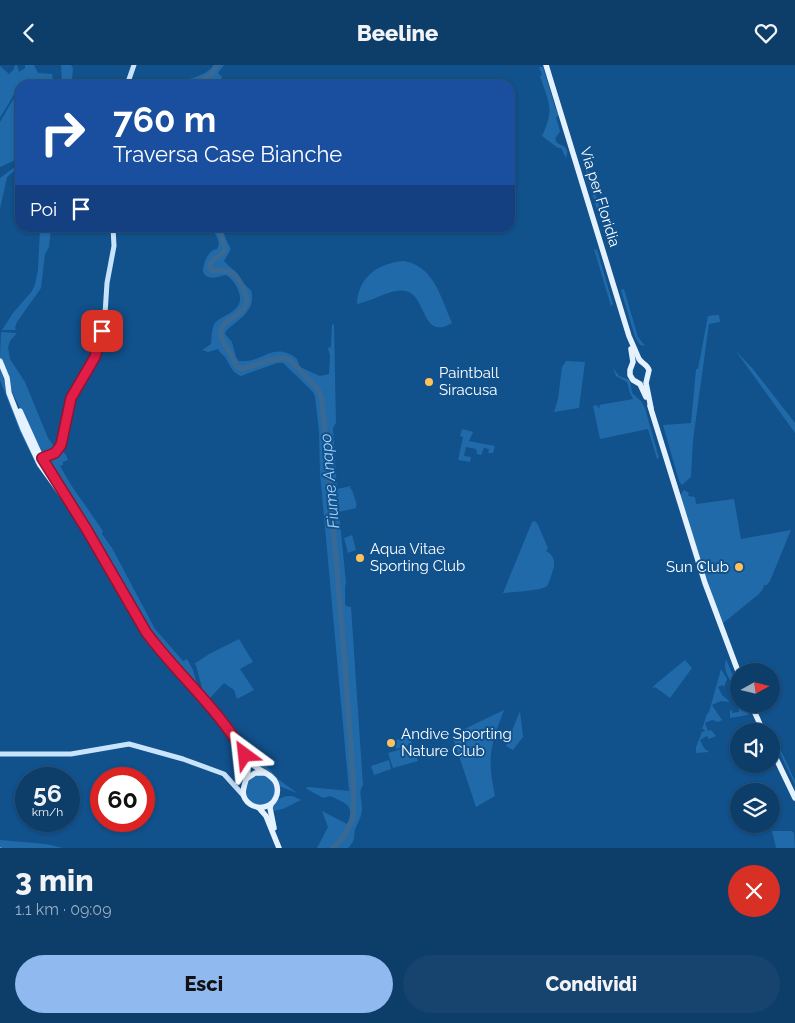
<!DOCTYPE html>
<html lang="it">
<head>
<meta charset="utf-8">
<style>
  body { margin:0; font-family:Raleway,sans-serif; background:#16446f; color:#f1f3f6; height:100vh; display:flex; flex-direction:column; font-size:19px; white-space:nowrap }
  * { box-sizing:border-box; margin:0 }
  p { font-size:16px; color:#9aaec0 }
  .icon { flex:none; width:28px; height:28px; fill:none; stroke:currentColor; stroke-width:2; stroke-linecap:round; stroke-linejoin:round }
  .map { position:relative; height:783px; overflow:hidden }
  .drawer { display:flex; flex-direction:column; background:#0d3d69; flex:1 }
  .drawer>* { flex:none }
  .hud { position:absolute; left:15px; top:15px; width:500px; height:152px; border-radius:15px; box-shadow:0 1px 4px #0004,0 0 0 1px #2d567d; background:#1a4fa0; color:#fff; overflow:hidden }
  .needle { width:32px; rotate:82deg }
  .tools { position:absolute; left:730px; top:598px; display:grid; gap:10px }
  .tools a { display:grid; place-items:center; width:50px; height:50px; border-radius:50%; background:#0d3d69; box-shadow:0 1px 4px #0004,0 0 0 1px #2d567d; font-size:25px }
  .speed { position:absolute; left:15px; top:702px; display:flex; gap:10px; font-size:25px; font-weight:700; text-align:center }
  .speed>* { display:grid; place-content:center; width:65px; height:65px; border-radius:50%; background:#0d3d69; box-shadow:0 1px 4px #0004,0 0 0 1px #2d567d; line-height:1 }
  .speed small { font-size:12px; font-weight:400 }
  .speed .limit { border:8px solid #d22; background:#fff; color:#111 }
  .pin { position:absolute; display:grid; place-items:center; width:42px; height:42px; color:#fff; margin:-21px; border-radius:10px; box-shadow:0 2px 8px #0006 }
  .me { position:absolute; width:55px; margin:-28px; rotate:330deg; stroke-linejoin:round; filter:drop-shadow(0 0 4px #0008) }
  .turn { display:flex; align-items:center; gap:18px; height:105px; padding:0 15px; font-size:22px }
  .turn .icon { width:65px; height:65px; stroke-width:2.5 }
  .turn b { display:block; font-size:35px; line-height:42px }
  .then { display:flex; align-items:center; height:48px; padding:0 15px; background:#0003; gap:10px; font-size:19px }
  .round { display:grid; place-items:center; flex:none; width:52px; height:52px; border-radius:26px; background:#16446f }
  .head { display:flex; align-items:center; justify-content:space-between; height:85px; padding:0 15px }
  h1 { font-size:30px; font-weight:800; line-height:38px }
  .button { display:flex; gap:10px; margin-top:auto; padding:10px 15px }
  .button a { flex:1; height:58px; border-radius:30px; background:#90b9f0; color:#111; font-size:20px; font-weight:800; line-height:58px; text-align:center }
  .button a+a { background:#16446f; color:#f1f3f6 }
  header { display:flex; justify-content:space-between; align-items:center; height:65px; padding:0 15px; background:#0d3d69; font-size:22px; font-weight:800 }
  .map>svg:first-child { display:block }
  .green { fill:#206aaa }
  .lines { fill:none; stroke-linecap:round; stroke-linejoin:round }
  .stream { stroke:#8bc5f5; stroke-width:1 }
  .river { stroke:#386894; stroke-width:5.5 }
  .secondary { stroke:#c8e3fc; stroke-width:5 }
  .primary { stroke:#e4f1ff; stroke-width:5.5 }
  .route-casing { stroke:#92132f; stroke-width:12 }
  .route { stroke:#e11d48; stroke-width:9 }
  .poi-dot { fill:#ffc25a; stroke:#11518c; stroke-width:2 }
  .labels { text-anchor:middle; stroke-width:4; stroke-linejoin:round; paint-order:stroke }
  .street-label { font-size:15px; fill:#fff; stroke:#11518c }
  .poi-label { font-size:15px; fill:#fff; stroke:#11518c; text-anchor:start }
  .water-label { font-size:16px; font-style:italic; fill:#a5d2f9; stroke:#11518c }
</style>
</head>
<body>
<header><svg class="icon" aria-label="back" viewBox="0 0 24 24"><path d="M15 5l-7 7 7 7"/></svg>Beeline<svg class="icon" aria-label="heart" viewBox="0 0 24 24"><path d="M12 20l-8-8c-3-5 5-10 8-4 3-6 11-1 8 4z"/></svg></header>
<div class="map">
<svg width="795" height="783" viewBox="0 0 795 783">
  <rect width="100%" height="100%" fill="#11518c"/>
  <g class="green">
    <polygon points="15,0 17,0 19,7 25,3 25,0 34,0 38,8 52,9 53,15 51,20 33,19 32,20 20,20 20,27 15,28 0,53 0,1 9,9 14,4"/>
    <polygon points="61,0 71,0 73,3 72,15 76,20 62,20"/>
    <path d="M214,0H224L218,8L222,12L221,15L206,20H179C191,11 205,12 214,0Z"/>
    <path d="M539,2H543L555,42L559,51L556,52L560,66C558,71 553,72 557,78C564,81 570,83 566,93L561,83H558L542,71C555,43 549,39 540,11L542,10Z"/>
    <polygon points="20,31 20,93 0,102 0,57 14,33"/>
    <polygon points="583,89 586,89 592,95 592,98 588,105 601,147 597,145 586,107 586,104 590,96 589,93"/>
    <polygon points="20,98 20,101 7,112 0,144 0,113"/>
    <polygon points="40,163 51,163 49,182 45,189 41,223 17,257 15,263 16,265 2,265 13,248 32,226 35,219 38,205"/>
    <path d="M211,163H220L231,184L224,196C228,201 232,203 237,208C242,214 244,221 251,225C257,245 239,254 226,266L225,269L232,277L236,292L239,296C262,299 274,275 297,294L300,302L320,311L329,309L330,291L328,283L331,282L332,259L334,260L336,358L333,363L337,424L351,421L350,423L352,425L357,440H356V443L339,447L346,518C344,525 346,532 345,539L346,541L351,542L363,720C358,727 362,735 362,743C362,750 359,756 356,762C352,770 358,773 348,783H317L328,762L322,746L347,759C356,740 345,738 330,731L323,733L305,723L309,722L349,726L320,408L319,366L315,332L313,327L283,298H277L241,311C231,308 230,298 224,291C222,289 219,287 218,284L208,287L202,285L211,279C211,275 212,264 214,260C218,250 248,248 238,225C236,219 231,213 226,210C217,212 208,216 203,207C203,198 208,185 217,184C222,176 215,169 211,163Z"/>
    <polygon points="594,184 597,185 613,239 611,241"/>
    <path d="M404,196C434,201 441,233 452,258C421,277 427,229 405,226C392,223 371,237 357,239C358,212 378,198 404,196Z"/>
    <polygon points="624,224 638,272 645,281 640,280 635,272 621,225"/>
    <polygon points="715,250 719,250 720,257 709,259 693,375 691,412 682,420 679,416 663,360 691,358 696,304 698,304 708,251"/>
    <polygon points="1,267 17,268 10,276 8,282 10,294 25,317 48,373 56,384 46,389 41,387 13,329 8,311 0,292"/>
    <polygon points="735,285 753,304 795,358 795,368"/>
    <polygon points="566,296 585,297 579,343 554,347 558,334 562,302"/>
    <polygon points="0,301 6,323 37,398 34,399 35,397 20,367 0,315"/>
    <polygon points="613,303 619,311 630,315 632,328 641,336 645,343 659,393 657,394 648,364 600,374 593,341 597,340 598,343 600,342 599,340 633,334 630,328 627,317 616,311"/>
    <polygon points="462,364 473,367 469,376 495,381 493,388 488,388 489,384 484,383 481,390 477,389 476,384 466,382 464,391 471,392 470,397 458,395 463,372 460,371"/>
    <polygon points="61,384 66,390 68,395 63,397 63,400 60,401 71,420 103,466 102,469 112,483 155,564 183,596 187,594 193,605 199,625 151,570 81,452 45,397 45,394 58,388"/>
    <polygon points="684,425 689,428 688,431 695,432 696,439 734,434 741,474 791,465 770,516 767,520 764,520 763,524 759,529 722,559 689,460 687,450 680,430"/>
    <path d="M535,456L538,460L548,483L546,486C552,489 555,494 554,502C552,507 550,517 547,521C542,526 511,527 503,528L532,457Z"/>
    <polygon points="352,470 356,485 348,488 344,473"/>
    <polygon points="239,574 253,597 240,604 254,625 237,634 234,625 224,618 210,633 207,634 203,627 196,600 194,599 209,589"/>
    <path d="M726,594L739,625V631L732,635C738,617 721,611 726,594Z"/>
    <polygon points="685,595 692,603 670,633 655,622 653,624 653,622 657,618"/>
    <polygon points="721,604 727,614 724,622 723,620 718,622 722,630 730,637 721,636 712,640 722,655 718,657 712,655 705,658 708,666 711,665 716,671 709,674 707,671 700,675 704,683 709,687 696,688 696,682 702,667 705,666 704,664 702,664 707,649 709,647"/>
    <polygon points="738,638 745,639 749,648 748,650 730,653 730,646 732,645 732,648 739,647"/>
    <path d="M504,645C490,683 487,691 495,731L476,742L452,670Z"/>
    <polygon points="520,646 523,672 513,685 506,681"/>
    <polygon points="220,648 278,714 297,728 281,722 251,695 236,670"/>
    <polygon points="772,666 795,716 795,720 771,669"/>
    <polygon points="410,671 412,679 396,684 393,676"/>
    <polygon points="413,681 418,696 393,703 388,688"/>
    <polygon points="389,695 391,704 374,710 371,701"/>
    <circle cx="260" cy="725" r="15"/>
    <path d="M287,731H293L301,735L283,744L273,746C271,737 279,733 287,731Z"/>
    <polygon points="772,766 791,766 794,768 795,783 776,783"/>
    <polygon points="0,775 46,779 63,783 0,783"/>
  </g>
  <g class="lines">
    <polyline class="stream" points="0,783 1,783"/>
    <g class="river">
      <polyline points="192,20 211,10 217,0"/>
      <path d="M217,162L222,171L225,185C221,192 211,193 209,202L213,206C228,206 232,203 241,219C260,252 225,248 221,265C219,274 227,282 231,290C234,296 235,302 242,304L270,295L284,293L291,296L318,324L322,335L343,574L354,726L353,754L343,773L333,783"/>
    </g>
    <g class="secondary">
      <polyline points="127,20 134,0"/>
      <polyline points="42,393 55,388 61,380 71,333 95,292 105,249 107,218 114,181 113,162"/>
      <polyline points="0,689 71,689 129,679 183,694 224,709 243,730"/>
    </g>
    <g class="primary">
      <path d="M546,0L629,271L639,294C642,299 647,299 649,305L646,318L651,343"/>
      <polyline points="631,284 633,297 630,305 630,310 633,315 640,319 646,332"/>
      <path d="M0,296L7,313L9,328L23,364L40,400L87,465L146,567C167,597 195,621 218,650C230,665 238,682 250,697C257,706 272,708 276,718C280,728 275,740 264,742C260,743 254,742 250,739C236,729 248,717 248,704C248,699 246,695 245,690"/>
      <polyline points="650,341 705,518 739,609"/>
      <polyline points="20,346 44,399 56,418"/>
      <polyline points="751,639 763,666"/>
      <polyline points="771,683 795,733"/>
      <polyline points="246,714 255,708 264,708"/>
      <polyline points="271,739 270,743 274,763"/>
      <polyline points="259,743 266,751 279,783"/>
    </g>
  </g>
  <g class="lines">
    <g class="route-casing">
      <path id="route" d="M102,266L95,292L71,333L61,380L55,388L42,393L87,465L146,567C177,609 218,643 245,690"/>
    </g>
    <use href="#route" class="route"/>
  </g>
  <g class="poi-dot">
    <circle cx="429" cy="317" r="5"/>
    <circle cx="360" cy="493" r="5"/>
    <circle cx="739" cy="502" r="5"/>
    <circle cx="391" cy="678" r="5"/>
  </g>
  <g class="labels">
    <g class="street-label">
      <text transform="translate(600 132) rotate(73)" y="5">Via per Floridia</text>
    </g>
    <g class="poi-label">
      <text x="439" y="313">Paintball<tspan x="439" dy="17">Siracusa</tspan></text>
      <text x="370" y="489">Aqua Vitae<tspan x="370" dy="17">Sporting Club</tspan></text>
      <text x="729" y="507" text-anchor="end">Sun Club</text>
      <text x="401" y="674">Andive Sporting<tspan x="401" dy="17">Nature Club</tspan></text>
    </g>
    <g class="water-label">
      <text transform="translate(329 416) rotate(-95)" y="6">Fiume Anapo</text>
    </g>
  </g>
</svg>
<div class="tools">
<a><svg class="needle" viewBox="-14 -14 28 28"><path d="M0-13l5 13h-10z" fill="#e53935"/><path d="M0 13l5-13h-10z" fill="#9aaec0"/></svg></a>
<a><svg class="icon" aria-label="sound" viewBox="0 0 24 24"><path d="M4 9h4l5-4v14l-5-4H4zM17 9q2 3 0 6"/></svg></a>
<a><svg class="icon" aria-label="layers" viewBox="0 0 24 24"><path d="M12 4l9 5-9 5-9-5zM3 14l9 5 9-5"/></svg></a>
</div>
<div class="speed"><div>56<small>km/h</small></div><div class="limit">60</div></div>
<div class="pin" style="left:102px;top:266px;background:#d93025"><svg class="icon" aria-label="arrive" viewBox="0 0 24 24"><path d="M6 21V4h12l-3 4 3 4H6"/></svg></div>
<svg class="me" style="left:245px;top:690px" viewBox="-20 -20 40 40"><path d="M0-17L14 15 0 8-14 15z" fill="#e11d48" stroke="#fff" stroke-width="4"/></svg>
<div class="hud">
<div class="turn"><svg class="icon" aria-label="right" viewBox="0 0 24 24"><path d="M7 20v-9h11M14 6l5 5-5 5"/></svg><div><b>760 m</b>Traversa Case Bianche</div></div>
<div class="then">Poi<svg class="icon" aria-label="arrive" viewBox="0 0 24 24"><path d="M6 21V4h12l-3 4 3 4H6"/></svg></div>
</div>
</div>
<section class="drawer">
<div class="head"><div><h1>3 min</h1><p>1.1 km · 09:09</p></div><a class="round" style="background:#d93025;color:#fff"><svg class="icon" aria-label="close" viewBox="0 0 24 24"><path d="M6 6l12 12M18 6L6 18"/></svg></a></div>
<div class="button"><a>Esci</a><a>Condividi</a></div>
</section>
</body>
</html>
